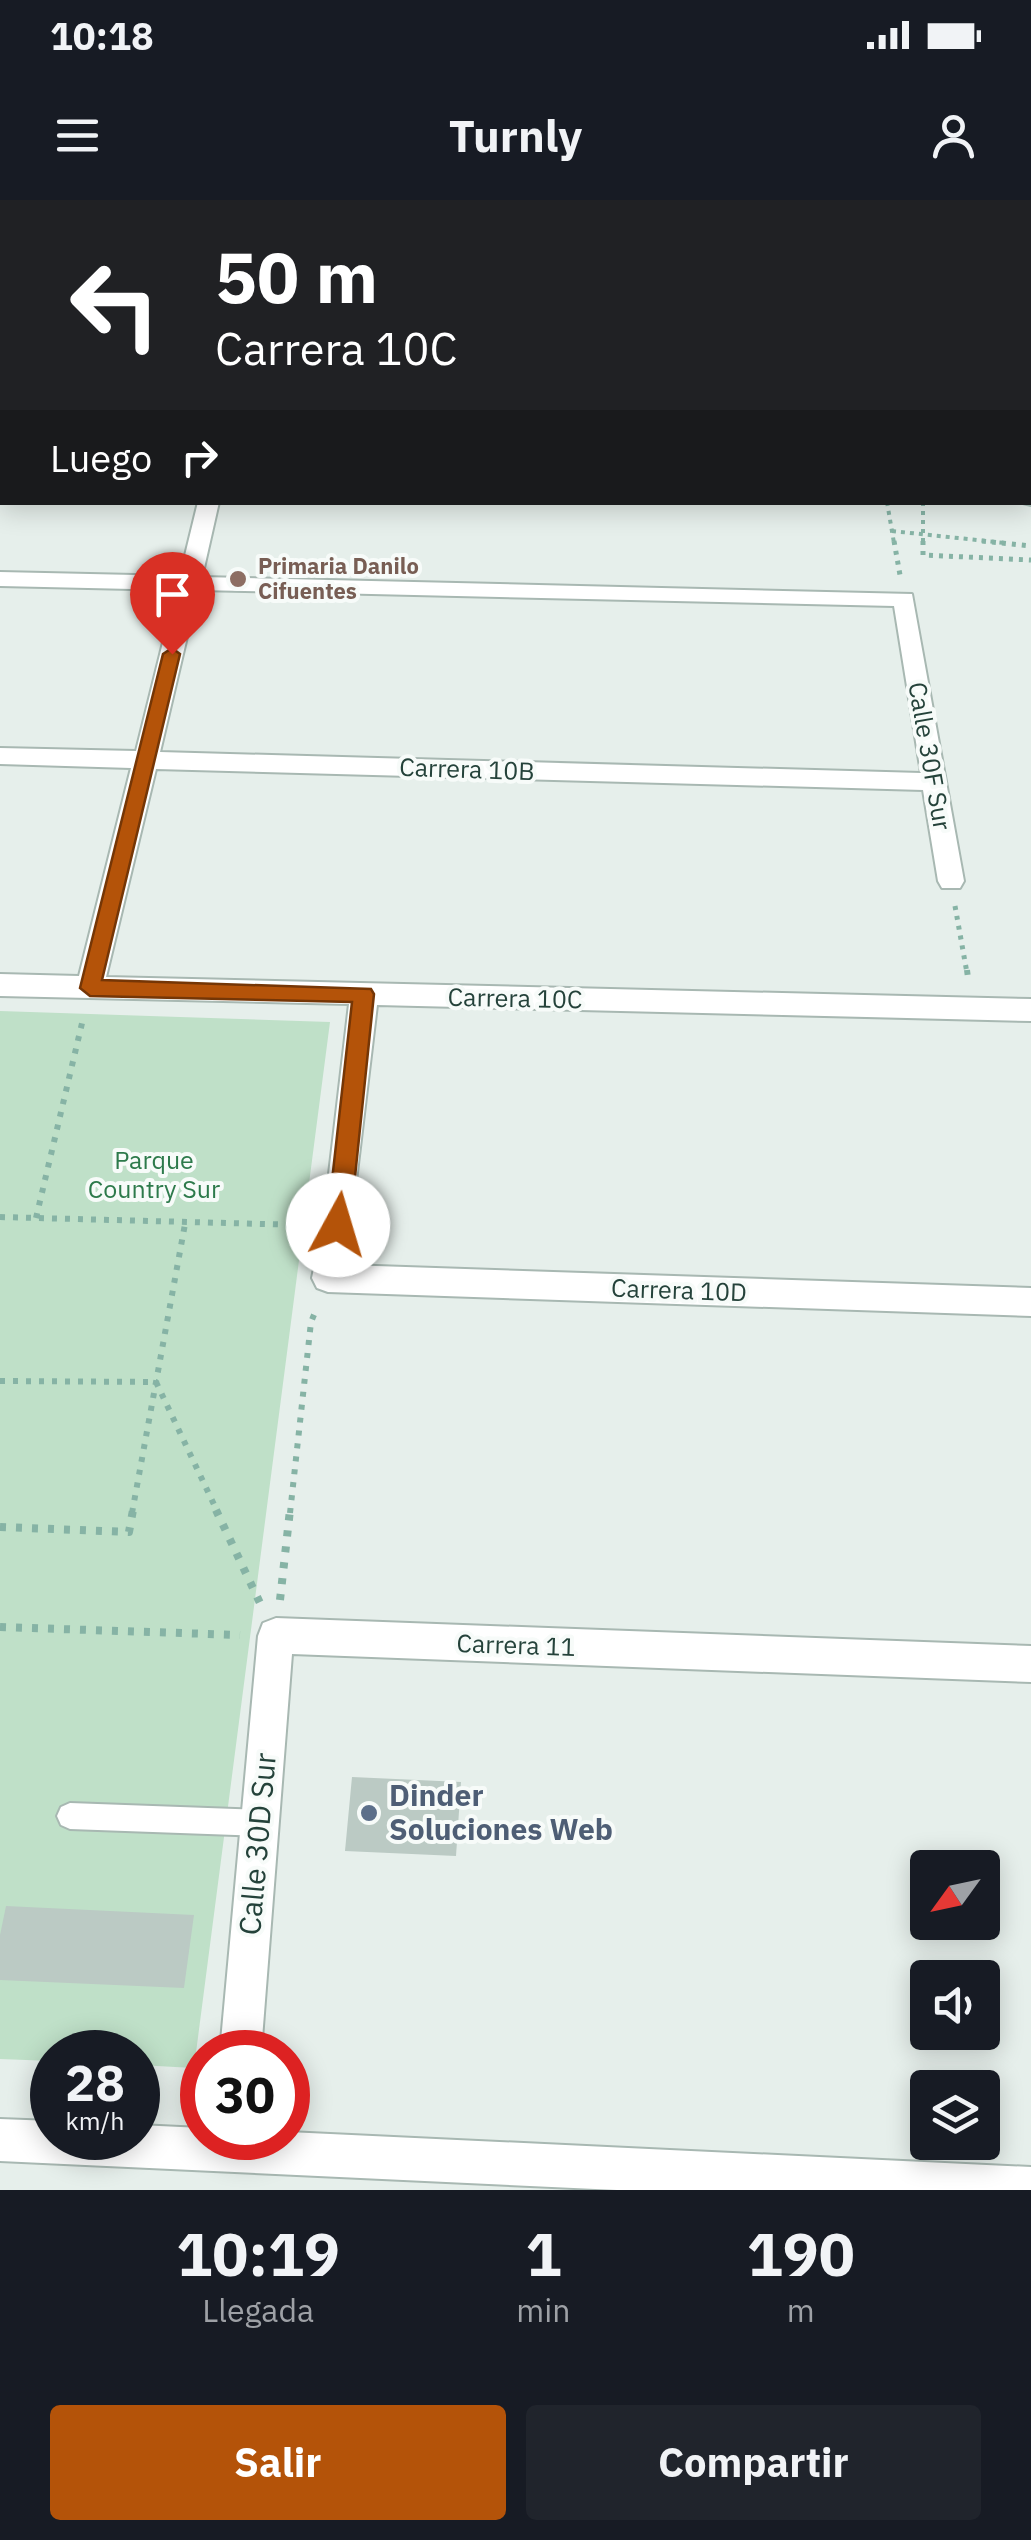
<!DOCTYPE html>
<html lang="es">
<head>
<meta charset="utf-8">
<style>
  body { margin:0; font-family:"IBM Plex Sans",sans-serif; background:#20242c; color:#f1f3f6; height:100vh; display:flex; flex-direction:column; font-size:38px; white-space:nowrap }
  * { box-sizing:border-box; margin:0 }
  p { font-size:32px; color:#9ea1a6 }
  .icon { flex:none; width:55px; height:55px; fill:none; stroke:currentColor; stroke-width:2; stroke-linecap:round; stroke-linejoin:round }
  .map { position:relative; height:1990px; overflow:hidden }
  .details { display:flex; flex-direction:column; background:#171b24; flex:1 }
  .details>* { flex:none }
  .banner { position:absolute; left:0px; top:0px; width:1032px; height:305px; box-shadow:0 5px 25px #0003; background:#202124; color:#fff; overflow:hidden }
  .needle { width:65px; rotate:237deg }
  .tools { position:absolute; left:910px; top:1650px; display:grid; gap:20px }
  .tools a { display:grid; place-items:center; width:90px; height:90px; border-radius:10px; background:#171b24; box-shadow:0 5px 25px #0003; font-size:50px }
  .speed { position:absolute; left:30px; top:1830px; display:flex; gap:20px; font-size:50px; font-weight:700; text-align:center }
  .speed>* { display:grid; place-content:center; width:130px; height:130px; border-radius:50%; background:#171b24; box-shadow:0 5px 25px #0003; line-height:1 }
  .speed small { font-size:25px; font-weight:400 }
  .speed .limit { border:15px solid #d22; background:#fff; color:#111 }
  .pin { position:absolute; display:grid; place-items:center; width:85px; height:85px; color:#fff; margin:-102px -42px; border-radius:50% 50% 50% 0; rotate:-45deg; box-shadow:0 0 10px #0007 }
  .pin .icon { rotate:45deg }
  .me { position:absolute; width:110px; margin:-55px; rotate:6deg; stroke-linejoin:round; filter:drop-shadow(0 0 8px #0008) }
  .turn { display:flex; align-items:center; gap:35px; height:210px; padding:0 50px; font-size:45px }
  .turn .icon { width:130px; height:130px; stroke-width:2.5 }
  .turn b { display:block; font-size:70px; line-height:85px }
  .then { display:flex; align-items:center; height:95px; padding:0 50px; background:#0003; gap:20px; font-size:38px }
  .eta { display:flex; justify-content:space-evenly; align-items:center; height:170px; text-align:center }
  .eta b { font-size:60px; font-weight:800; line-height:70px }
  .button { display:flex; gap:20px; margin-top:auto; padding:20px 50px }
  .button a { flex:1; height:115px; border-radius:10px; background:#b45309; color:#fff; font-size:40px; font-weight:800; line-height:115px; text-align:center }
  .button a+a { background:#20242c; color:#f1f3f6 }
  .status { display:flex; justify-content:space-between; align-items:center; height:70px; padding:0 50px; background:#171b24; direction:ltr }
  .status svg { height:28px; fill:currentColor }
  header { display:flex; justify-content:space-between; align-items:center; height:130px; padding:0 50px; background:#171b24; font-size:45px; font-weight:800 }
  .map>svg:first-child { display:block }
  .green { fill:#bfe0c8 }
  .building { fill:#bbcac4 }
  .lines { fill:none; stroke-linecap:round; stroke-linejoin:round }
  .service-casing { stroke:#a8b8b2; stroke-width:4 }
  .minor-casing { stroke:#a8b8b2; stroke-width:4 }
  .tertiary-casing { stroke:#a8b8b2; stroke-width:4 }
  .secondary-casing { stroke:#a4bbb3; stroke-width:4 }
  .path-far3 { stroke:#86b3a5; stroke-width:4; stroke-dasharray:4 5; stroke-linecap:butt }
  .path-far2 { stroke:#86b3a5; stroke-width:5; stroke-dasharray:4 6; stroke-linecap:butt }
  .path-far1 { stroke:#86b3a5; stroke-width:6; stroke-dasharray:5 8; stroke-linecap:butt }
  .path { stroke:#86b3a5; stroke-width:8; stroke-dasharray:6 10; stroke-linecap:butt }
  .service { fill:#fff; fill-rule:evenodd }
  .minor { fill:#fff; fill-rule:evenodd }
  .tertiary { fill:#fff; fill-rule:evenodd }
  .secondary { fill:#fff; fill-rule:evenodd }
  .path-bridge-far1 { stroke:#86b3a5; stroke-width:4; stroke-dasharray:4 5; stroke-linecap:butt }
  .path-bridge { stroke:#86b3a5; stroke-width:5; stroke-dasharray:4 6; stroke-linecap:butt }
  .route { fill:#b45309; stroke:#753606; stroke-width:2.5 }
  .education-dot { fill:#8d6e63; stroke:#f7fbf9; stroke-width:4 }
  .service-dot { fill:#5c6f8a; stroke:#f7fbf9; stroke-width:4 }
  .labels { text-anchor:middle; stroke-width:8; stroke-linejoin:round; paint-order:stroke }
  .far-education-label { font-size:22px; font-weight:bold; fill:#785e54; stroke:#f7fbf9; text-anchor:start }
  .street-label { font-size:25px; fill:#24423a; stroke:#f7fbf9 }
  .park-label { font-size:25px; fill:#2d7a4b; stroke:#f7fbf9 }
  .near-service-label { font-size:30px; font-weight:bold; fill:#4e5e75; stroke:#f7fbf9; text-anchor:start }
  .near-street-label { font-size:30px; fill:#24423a; stroke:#f7fbf9 }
</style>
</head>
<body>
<div class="status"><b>10:18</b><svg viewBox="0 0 49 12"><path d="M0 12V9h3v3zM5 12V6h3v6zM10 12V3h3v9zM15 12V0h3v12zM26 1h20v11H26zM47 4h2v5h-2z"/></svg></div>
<header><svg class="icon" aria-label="menu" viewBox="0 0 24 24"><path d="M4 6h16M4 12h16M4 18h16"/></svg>Turnly<svg class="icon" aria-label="person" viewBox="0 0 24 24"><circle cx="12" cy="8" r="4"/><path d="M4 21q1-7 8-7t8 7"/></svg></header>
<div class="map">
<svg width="1031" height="1990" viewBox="0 0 1031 1990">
  <rect width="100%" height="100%" fill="#e6efeb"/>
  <polygon class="green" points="0,811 330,822 194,1868 138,1865 138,1852 52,1852 52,1861 0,1859"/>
  <g class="building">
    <polygon points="352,1577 461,1582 456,1656 345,1651"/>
    <polygon points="6,1706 194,1715 184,1788 0,1780 0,1735"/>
  </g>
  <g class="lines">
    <g class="service-casing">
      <g id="service">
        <polygon points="0,32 2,33 2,40 0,40"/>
        <rect x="0" y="180" width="2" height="8"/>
        <rect x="0" y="201" width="2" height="8"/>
        <polygon points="1031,264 1031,273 1030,273 1030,264"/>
        <polygon points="70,1603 260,1610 269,1614 273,1623 269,1632 260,1636 70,1629 61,1625 57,1616 61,1607"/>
      </g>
    </g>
    <g class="minor-casing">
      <g id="minor">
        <polygon points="822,0 840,0 840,2 823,2"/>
        <path d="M198,302H219L202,377L912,394L964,681L960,688H942L938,681L923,590L156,569L106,777L1031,799V821L377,805L346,1065L1031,1088V1116L328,1092L317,1088L312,1078L323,1025L349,804L0,796V774L79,776L131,568L0,564V548L136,551L176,390L0,386V372L180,376ZM198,390L894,406L921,573L160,552Z"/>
        <polygon points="276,1418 1031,1446 1031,1482 292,1454 261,1852 220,1852 258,1436 263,1423"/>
        <polygon points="0,1919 52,1921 52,1938 138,1938 138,1925 202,1928 202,1938 288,1938 288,1932 1031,1967 1031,1990 617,1990 0,1961"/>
      </g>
    </g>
    <g class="tertiary-casing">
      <g id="tertiary">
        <polygon points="962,0 996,0 998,2 964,2"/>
        <rect x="1030" y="3" width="1" height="10"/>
      </g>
    </g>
    <g class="secondary-casing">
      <g id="secondary">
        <rect x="0" y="160" width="2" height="12"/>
        <rect x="0" y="214" width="2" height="12"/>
        <rect x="1030" y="234" width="1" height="12"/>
        <polygon points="1031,293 1031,305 1023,303 1030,302"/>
      </g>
    </g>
    <g class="path-far3">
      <polyline points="887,302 894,343"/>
      <polyline points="892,331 1005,343"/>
    </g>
    <g class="path-far2">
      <polyline points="894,341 900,375"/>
      <polyline points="982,341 1031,346"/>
      <polyline points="955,706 967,773"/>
    </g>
    <g class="path-far1">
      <polyline points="967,770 968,778"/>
      <polyline points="0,1017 302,1025"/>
      <polyline points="36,1018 83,819"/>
      <polyline points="0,1181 156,1182 218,1313"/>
      <polyline points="132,1313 185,1024"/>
      <polyline points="290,1313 311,1122 316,1110"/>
    </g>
    <g class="path">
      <polyline points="216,1310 260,1403"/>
      <polyline points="0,1327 129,1332 133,1310"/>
      <polyline points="280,1400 290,1310"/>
      <polyline points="0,1427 240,1435"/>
    </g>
    <use href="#service" class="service"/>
    <use href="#minor" class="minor"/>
    <use href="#tertiary" class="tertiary"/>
    <use href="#secondary" class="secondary"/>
    <polyline class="path-bridge-far1" points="923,302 923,343"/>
    <polyline class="path-bridge" points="923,341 923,355 1031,360"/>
  </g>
  <polygon class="route" points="172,448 180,454 102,780 371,789 374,794 350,1025 347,1032 330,1032 327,1025 352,802 90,796 80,788 163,454"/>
  <circle class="education-dot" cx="238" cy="379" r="10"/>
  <circle class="service-dot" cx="369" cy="1613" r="10"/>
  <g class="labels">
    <g class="far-education-label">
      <text x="258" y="374">Primaria Danilo<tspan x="258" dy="25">Cifuentes</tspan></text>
    </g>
    <g class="street-label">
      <text transform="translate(930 556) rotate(80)" y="9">Calle 30F Sur</text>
      <text transform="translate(467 569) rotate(2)" y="9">Carrera 10B</text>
      <text transform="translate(515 798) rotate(1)" y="9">Carrera 10C</text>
      <text transform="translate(679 1090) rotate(2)" y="9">Carrera 10D</text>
      <text transform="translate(516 1445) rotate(2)" y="9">Carrera 11</text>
    </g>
    <g class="park-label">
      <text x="154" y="969">Parque<tspan x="154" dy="29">Country Sur</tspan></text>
    </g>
    <g class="near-service-label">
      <text x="389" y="1606">Dinder<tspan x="389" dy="34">Soluciones Web</tspan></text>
    </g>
    <g class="near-street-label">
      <text transform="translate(258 1644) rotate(-85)" y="10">Calle 30D Sur</text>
    </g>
  </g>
</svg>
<div class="tools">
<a><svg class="needle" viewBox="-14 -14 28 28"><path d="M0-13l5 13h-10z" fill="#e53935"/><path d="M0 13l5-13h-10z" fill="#9ea1a6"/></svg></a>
<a><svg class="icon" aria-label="sound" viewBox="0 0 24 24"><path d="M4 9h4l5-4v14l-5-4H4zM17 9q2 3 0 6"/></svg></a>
<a><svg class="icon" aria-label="layers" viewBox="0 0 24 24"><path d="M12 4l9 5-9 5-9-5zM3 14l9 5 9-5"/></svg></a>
</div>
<div class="speed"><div>28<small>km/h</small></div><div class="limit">30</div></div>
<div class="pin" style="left:172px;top:454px;background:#d93025"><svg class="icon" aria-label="arrive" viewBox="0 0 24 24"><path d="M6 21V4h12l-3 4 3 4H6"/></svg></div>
<svg class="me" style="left:338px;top:1025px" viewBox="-20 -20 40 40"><circle r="19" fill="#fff"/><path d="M0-13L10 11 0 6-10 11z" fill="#b45309"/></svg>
<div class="banner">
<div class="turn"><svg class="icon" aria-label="left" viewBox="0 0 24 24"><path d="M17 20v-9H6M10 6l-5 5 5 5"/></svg><div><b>50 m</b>Carrera 10C</div></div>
<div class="then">Luego<svg class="icon" aria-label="right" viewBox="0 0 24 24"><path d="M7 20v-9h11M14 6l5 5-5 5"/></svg></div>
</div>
</div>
<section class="details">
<div class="eta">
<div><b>10:19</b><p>Llegada</p></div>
<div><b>1</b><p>min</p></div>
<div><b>190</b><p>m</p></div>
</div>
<div class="button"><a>Salir</a><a>Compartir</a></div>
</section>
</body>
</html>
